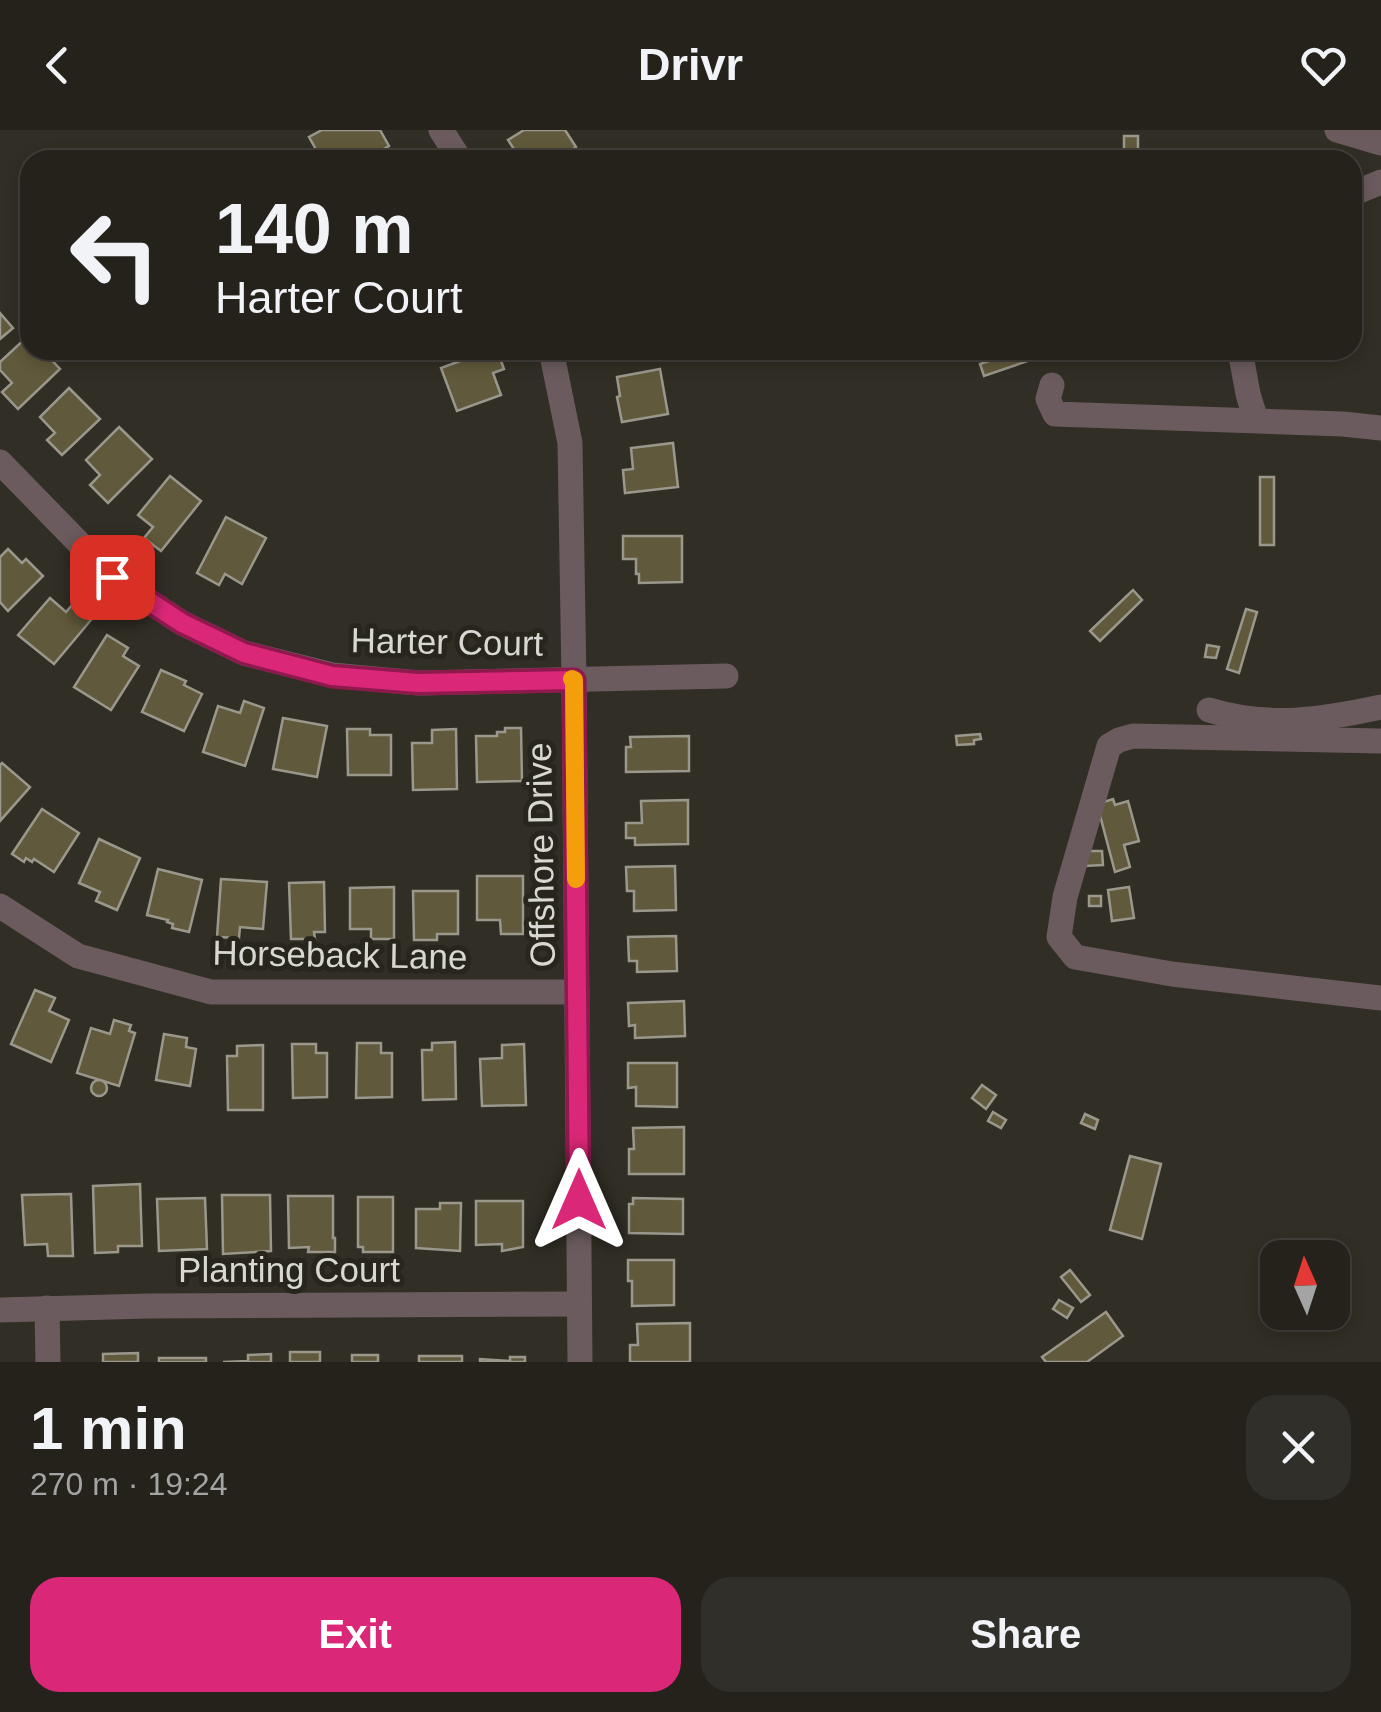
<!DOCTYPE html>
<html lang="en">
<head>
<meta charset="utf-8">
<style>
  body { margin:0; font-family:Arial,sans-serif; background:#312f29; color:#f1f3f6; height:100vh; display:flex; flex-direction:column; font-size:38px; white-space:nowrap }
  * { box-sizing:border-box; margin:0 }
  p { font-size:32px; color:#a3a4a3 }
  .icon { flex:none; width:55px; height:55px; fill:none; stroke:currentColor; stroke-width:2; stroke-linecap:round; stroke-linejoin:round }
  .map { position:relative; height:1232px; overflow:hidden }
  .drawer { display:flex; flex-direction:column; background:#25221c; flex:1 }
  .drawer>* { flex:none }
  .banner { position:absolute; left:20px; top:20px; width:1342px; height:210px; border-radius:30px; box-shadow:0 5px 15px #0003,0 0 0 2px #423f3b; background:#25221c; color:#f1f3f6; overflow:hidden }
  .needle { width:65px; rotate:357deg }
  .controls { position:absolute; left:1260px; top:1110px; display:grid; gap:20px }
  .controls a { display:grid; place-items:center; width:90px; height:90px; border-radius:20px; background:#25221c; box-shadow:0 5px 15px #0003,0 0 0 2px #423f3b; font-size:50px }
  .pin { position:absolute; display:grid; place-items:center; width:85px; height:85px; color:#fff; margin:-42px; border-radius:20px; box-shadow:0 5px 15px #0006 }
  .me { position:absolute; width:110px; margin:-55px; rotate:0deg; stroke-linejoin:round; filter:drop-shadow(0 0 8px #0008) }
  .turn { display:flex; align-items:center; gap:35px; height:210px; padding:0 30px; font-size:45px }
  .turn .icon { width:130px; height:130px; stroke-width:2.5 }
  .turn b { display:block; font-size:70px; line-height:85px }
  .round { display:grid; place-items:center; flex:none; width:105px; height:105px; border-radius:30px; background:#312f29 }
  .headline { display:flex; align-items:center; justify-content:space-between; height:170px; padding:0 30px }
  h1 { font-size:60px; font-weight:700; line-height:75px }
  .button { display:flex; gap:20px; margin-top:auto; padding:20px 30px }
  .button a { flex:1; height:115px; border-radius:30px; background:#db2777; color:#fff; font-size:40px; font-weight:700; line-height:115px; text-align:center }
  .button a+a { background:#312f29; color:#f1f3f6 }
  header { display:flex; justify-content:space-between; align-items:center; height:130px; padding:0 30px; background:#25221c; font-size:45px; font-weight:700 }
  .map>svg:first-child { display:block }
  .building { fill:#61593b; stroke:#9a988d; stroke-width:2.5 }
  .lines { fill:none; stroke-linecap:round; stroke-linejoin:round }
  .minor { stroke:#6b5b5e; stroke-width:25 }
  .route-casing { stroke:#8e194d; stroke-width:25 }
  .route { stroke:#db2777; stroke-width:18 }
  .slow { stroke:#f59e0b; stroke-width:18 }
  .labels { text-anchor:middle; stroke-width:10; stroke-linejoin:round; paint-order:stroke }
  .street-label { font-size:35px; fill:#d8d7d1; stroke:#27251c }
</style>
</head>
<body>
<header><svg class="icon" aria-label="back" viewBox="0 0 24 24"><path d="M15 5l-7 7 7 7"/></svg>Drivr<svg class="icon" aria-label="heart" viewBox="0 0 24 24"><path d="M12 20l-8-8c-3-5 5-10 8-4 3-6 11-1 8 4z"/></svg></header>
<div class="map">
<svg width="1381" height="1232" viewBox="0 0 1381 1232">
  <rect width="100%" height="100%" fill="#312e25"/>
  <g class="building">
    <polygon points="322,0 380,0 389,16 364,30 322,30 309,7"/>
    <polygon points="524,0 565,0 576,17 557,30 537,30 533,23 521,30 508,10"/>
    <rect x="1124" y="6" width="14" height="24"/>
    <polygon points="0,183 13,198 0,209"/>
    <polygon points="28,206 30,208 30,220 42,220 60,239 18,279 2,262 12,253 0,240 0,232"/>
    <polygon points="490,220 497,220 504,239 493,243 501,265 457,281 441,238"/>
    <polygon points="1020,220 1046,220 1048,224 984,246 980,234"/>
    <polygon points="660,239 668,284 622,292 617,267 620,266 617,247"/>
    <polygon points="69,258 100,289 62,325 47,310 55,303 40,287"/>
    <polygon points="119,297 152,329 108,373 90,355 100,345 86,330"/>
    <polygon points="673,313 678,357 625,363 623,340 633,339 631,318"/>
    <polygon points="170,346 201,371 161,421 144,408 153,397 138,385"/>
    <rect x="1260" y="347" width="14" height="68"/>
    <polygon points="226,387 266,408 242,454 225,444 219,455 197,443"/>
    <polygon points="623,406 682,406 682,452 639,453 639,444 636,444 636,429 623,429"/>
    <polygon points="8,419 22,433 26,429 43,446 8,481 0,472 0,427"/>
    <polygon points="1133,460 1142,470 1100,511 1090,501"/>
    <polygon points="50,468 66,482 73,474 91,490 54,534 18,505"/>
    <polygon points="1246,479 1257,482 1239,543 1227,539"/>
    <polygon points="107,505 128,518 123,526 139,536 111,580 74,557"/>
    <polygon points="1207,515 1219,517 1216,528 1205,527"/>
    <polygon points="161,540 186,551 184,555 202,564 184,601 142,582"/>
    <polygon points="244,571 264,578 245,636 203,622 218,576 240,583"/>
    <polygon points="283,588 327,596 317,647 273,639"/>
    <polygon points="505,598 521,598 522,651 477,652 476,606 497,606 497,602 505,602"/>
    <polygon points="347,599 370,599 370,605 391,605 391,645 348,645"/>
    <polygon points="456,599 457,659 413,660 412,613 432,613 432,600"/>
    <polygon points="980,604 981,609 974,610 974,614 957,615 956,606"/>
    <polygon points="689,606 689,641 626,642 626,617 631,617 630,607"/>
    <polygon points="2,633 30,657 0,691 0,635"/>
    <polygon points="1113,669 1115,675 1128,671 1139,711 1124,715 1130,737 1115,742 1097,674"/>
    <polygon points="688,670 688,714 635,715 635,708 626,708 626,693 642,693 641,671"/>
    <polygon points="42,679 79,703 54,742 34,729 32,732 26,728 24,732 12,724"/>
    <polygon points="99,709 140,728 117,780 96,771 100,762 79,753"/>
    <polygon points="1083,721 1102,721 1103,735 1084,736"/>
    <polygon points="675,736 676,780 634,781 634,761 627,761 626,737"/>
    <polygon points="158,739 202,750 189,802 172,798 173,794 167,792 168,790 147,785"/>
    <polygon points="477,746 523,746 523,804 501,804 500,790 477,790"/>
    <polygon points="221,749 267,752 263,799 240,797 239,808 217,807"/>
    <polygon points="324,752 325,802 314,802 315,809 291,809 289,753"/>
    <polygon points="394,757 394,809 371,809 371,799 350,799 350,758"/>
    <polygon points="1129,757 1134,788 1112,791 1108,760"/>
    <polygon points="413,761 458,761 458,804 437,804 437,810 414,810"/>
    <rect x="1089" y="766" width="12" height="10"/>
    <polygon points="676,806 677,841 637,842 637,831 629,831 628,807"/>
    <polygon points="35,860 55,868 49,881 69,890 51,932 11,914"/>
    <polygon points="684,871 685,906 635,908 635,895 629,896 628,873"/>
    <polygon points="114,890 131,895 129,901 135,903 119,956 77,943 91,898 110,904"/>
    <polygon points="164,904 187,908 186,917 196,919 190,956 156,950"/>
    <polygon points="455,912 456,969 423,970 422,920 432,920 432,913"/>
    <polygon points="357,913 381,913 381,923 392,923 392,967 356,968"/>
    <polygon points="292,914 316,914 316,923 327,923 327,967 293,968"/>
    <polygon points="524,914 526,975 482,976 480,929 502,928 502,915"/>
    <polygon points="263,915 263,980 228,980 227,926 237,926 237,916"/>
    <polygon points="628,933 677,933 677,977 636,976 636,957 628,958"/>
    <circle cx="99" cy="958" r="8"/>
    <polygon points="982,955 996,965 986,979 972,968"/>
    <polygon points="993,982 1006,990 1001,998 988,991"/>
    <polygon points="1085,984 1098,990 1095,999 1081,993"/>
    <polygon points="684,997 684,1044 629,1044 629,1019 634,1019 633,998"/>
    <polygon points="1130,1026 1161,1034 1142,1109 1110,1100"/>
    <polygon points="140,1054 142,1116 118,1116 118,1122 95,1123 93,1056"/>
    <polygon points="71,1064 73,1126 48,1126 47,1114 25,1115 22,1065"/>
    <polygon points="222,1065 270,1065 271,1121 223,1124"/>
    <polygon points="288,1066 333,1066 333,1108 335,1108 335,1122 308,1122 309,1117 289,1118"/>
    <polygon points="358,1067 393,1067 393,1122 363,1122 363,1117 358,1117"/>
    <polygon points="205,1068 207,1119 159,1121 157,1069"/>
    <polygon points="633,1068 683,1069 683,1104 629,1103 629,1074 633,1074"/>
    <polygon points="476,1071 523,1071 523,1117 502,1121 502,1114 476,1115"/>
    <polygon points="440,1073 461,1073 460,1121 416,1118 416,1079 440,1079"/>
    <polygon points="628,1130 674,1130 674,1175 632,1176 632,1151 628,1151"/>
    <polygon points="1070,1140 1090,1165 1081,1172 1061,1147"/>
    <polygon points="1059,1170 1073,1178 1067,1188 1053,1179"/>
    <polygon points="1106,1182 1123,1206 1087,1232 1046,1232 1042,1227"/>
    <polygon points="690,1193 690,1232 630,1232 630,1215 638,1215 637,1194"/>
    <rect x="290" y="1222" width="30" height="10"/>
    <polygon points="138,1223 138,1232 103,1232 103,1224"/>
    <polygon points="271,1224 271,1232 223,1232 248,1231 248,1225"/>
    <rect x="352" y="1225" width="26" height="7"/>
    <rect x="419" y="1226" width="43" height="6"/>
    <polygon points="510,1227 525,1227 525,1232 480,1232 480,1229 510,1231"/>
    <rect x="159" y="1228" width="47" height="4"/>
  </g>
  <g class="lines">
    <g class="minor">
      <polyline points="441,0 460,30"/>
      <polyline points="1337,0 1381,13"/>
      <polyline points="1352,64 1381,52"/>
      <polyline points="551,220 570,313 574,550 580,1232"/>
      <polyline points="1240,220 1248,264 1256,290"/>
      <polyline points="1052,255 1048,269 1055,284 1343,294 1381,298"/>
      <polyline points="0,332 112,447 182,493 244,523 332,545 419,553 726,546"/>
      <path d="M1209,580C1268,598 1322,590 1381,577"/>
      <polyline points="1381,611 1133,606 1119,610 1109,616 1065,767 1059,807 1075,827 1172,844 1381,868"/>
      <polyline points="0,776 78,826 211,862 577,862"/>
      <polyline points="47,1178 48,1232"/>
      <polyline points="0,1180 148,1176 579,1174"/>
    </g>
  </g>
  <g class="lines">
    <g class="route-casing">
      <polyline id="route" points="112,447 182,493 244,523 332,546 418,553 574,550 579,1070"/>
    </g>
    <use href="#route" class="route"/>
    <polyline class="slow" points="572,549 574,550 576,749"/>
  </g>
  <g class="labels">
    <g class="street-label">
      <text transform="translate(447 512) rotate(1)" y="12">Harter Court</text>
      <text transform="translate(541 725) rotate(-91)" y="12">Offshore Drive</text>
      <text transform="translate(340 825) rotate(1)" y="12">Horseback Lane</text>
      <text x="289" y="1152">Planting Court</text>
    </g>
  </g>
</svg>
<div class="controls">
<a><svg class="needle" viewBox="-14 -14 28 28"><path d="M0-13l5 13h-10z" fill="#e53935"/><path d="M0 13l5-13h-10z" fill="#a3a4a3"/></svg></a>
</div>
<div class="pin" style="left:112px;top:447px;background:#d93025"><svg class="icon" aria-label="arrive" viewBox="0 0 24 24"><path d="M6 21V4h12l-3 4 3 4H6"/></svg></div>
<svg class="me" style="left:579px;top:1070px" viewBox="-20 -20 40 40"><path d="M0-17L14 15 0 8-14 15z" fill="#db2777" stroke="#fff" stroke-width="4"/></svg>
<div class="banner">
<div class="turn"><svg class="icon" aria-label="left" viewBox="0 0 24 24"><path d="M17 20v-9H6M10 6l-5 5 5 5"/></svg><div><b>140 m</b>Harter Court</div></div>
</div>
</div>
<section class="drawer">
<div class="headline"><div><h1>1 min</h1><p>270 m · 19:24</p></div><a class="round"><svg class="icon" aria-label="close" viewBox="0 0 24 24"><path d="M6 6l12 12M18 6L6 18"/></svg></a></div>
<div class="button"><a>Exit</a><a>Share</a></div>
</section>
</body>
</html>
